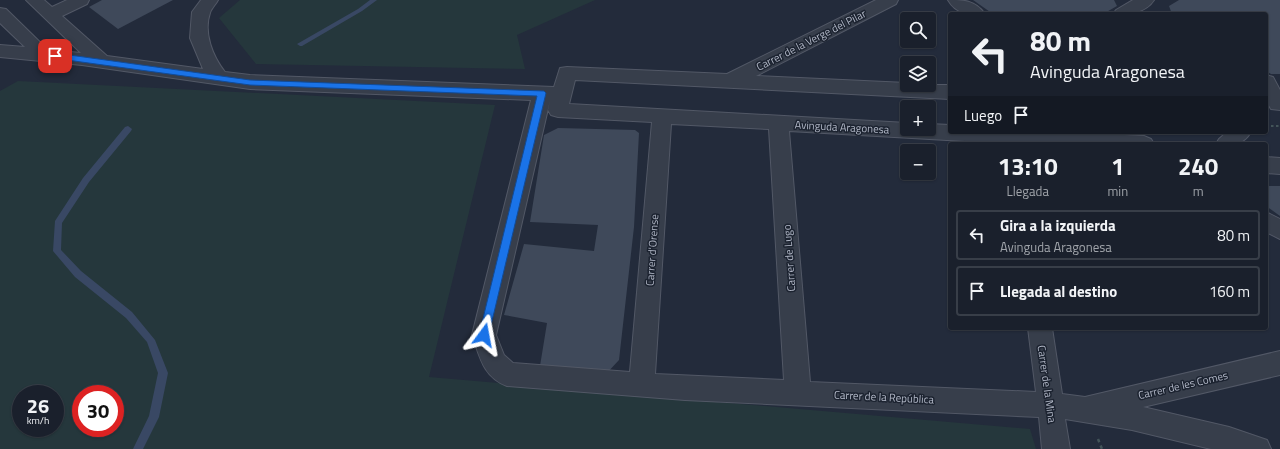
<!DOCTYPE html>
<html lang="es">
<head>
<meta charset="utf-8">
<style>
  body { margin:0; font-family:"Titillium Web",sans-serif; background:#232834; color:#f1f3f6; height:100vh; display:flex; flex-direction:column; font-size:15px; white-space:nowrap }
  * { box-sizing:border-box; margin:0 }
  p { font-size:13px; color:#9fa3a9 }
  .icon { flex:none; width:22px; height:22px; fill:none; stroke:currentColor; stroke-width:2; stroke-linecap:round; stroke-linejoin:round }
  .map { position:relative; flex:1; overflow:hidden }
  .sheet { position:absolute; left:948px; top:142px; width:320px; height:188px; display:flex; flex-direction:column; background:#1a202c; border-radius:4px; box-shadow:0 1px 3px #0004,0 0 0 1px #383e48 }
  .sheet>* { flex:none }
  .guide { position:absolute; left:948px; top:12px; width:320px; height:122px; border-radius:4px; box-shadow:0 1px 3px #0004,0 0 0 1px #383e48; background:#1a202c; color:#f1f3f6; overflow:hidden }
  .fabs { position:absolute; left:900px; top:12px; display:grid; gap:8px }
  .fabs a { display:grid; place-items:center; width:36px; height:36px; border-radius:4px; background:#1a202c; box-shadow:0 1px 3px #0004,0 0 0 1px #383e48; font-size:20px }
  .speed { position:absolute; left:12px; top:385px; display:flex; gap:8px; font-size:20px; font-weight:700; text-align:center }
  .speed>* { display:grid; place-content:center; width:52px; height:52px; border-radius:50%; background:#1a202c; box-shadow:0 1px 3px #0004,0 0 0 1px #383e48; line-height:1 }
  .speed small { font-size:10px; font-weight:400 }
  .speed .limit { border:6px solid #d22; background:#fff; color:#111 }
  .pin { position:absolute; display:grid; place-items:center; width:34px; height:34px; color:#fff; margin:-17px; border-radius:8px; box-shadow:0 2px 6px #0006 }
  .me { position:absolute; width:44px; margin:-22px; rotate:13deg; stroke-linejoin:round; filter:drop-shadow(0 0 3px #0008) }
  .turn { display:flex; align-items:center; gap:14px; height:84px; padding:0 16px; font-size:18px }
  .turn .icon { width:52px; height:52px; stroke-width:2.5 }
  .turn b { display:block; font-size:28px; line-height:34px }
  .then { display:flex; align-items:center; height:38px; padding:0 16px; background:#0003; gap:8px; font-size:15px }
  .eta { display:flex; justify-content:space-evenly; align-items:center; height:68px; text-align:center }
  .eta b { font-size:24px; font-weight:700; line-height:28px }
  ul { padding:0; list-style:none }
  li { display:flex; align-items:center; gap:12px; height:50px; margin:0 8px 6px; padding:0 8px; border:2px solid #383e48; border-radius:4px }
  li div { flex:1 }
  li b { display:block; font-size:15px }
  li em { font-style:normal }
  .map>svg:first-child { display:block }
  .green { fill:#25373c; fill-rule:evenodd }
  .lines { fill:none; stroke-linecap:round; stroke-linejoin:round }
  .stream { fill:#394864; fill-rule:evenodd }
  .building { fill:#3f495a }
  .minor-casing { stroke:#525866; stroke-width:2 }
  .path-far1 { stroke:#435459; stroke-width:2; stroke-dasharray:2.5 2.5; stroke-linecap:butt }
  .path { stroke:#435459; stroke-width:2.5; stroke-dasharray:3.5 3.5; stroke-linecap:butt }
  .minor { fill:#373e4b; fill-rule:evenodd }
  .route { fill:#1a73e8; stroke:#114b97 }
  .labels { text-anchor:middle; stroke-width:3; stroke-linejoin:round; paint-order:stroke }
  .street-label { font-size:11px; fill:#b2b8c7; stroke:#1c2330 }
</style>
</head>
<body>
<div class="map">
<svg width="1280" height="449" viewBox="0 0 1280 449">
  <rect width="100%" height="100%" fill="#232b3b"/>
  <g class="green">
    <polygon points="240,0 595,0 517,35 525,69 256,64 219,18"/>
    <path d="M18,81L495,105L429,377L1030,429L1036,449H0V91ZM21,394H55V428H21ZM81,394H115V428H81Z"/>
  </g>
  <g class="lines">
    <g class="stream">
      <polygon points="370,0 377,0 362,11 302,46 300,46 297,44 358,9"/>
      <polygon points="128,126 132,129 131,131 89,182 62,223 61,250 81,271 132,312 155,340 168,373 159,417 143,449 133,449 149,416 158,373 147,342 126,318 75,277 53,251 55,221 83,178 125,127"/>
    </g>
  </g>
  <g class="building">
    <polygon points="102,0 173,0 118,29 89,7"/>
    <polygon points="973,0 1114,0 1117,6 1103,14 993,14"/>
    <polygon points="1179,0 1280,0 1280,74 1271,74 1266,71 1266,14 1172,14 1169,6"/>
    <polygon points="558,128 635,130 639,133 634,227 619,360 606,374 540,366 547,323 504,315 524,244 594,251 598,225 530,222 544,135"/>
    <polygon points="1266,186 1280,186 1280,216 1266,206"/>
  </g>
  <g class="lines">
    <g class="minor-casing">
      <g id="minor">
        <path d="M26,0H44L52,7L67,0H89L87,4L62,16L107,56L203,69L190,38L192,12L201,0H218C216,4 211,9 210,13C203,33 213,57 225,72L250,75L554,87L560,68L567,67L727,74L876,0H898L896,4L756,76L907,83V85H950V99L575,80L569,104L907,123V129H929V124L950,125V132H1065L1144,136L1151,139L1154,144H1017L789,131L810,382L1036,392L1028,328H1052L1062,394L1085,397L1280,351V375L1143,407L1229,427L1267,440L1271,449H1211L1132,430L1065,419L1070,449H1042L1039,417L685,400L507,386C483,377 480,357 472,335L531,100L250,89L82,65L0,57V45L25,47L0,23V8L6,9L48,50L81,53ZM550,100L548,110L551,115L558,117L652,122L630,372L513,363L504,355L496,335ZM671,124L769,129L784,380L655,374Z"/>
        <path d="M948,0C963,0 975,0 985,14C969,14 957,15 948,0Z"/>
        <path d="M1133,0H1154C1145,14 1128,14 1113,14L1116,10Z"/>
        <polygon points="1266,75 1273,77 1280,90 1280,110 1271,109 1266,100"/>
        <path d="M1227,132H1251C1242,147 1231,144 1216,144L1219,139Z"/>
        <polygon points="1266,157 1280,158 1280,174 1266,173"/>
        <polygon points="1266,212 1280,219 1280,239 1266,232"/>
      </g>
    </g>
    <polyline class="path-far1" points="1266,126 1280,126"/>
    <polyline class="path" points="1098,439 1102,449"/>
    <use href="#minor" class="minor"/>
  </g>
  <polygon class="route" points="55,53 250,80 544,91 546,93 488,338 484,340 480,338 479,335 537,96 250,85 52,58 51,56"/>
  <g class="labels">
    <g class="street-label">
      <text transform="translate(811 40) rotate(-27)" y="4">Carrer de la Verge del Pilar</text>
      <text transform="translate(842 127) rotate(3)" y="4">Avinguda Aragonesa</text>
      <text transform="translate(652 250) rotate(-86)" y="4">Carrer d'Orense</text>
      <text transform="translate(789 258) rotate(-94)" y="4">Carrer de Lugo</text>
      <text transform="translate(1047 384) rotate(82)" y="4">Carrer de la Mina</text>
      <text transform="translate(1183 385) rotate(-13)" y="4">Carrer de les Comes</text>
      <text transform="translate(884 397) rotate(3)" y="4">Carrer de la República</text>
    </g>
  </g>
</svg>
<div class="fabs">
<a><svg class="icon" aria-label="search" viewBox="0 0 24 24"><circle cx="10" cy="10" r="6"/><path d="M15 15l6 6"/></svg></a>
<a><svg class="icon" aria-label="layers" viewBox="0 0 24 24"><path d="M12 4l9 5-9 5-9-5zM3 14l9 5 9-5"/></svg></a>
<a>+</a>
<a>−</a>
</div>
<div class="speed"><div>26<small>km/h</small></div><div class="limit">30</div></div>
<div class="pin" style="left:55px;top:56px;background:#d93025"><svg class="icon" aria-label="arrive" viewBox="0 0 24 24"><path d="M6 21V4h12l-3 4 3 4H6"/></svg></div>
<svg class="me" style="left:484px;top:335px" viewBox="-20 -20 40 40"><path d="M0-17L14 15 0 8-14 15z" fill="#1a73e8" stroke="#fff" stroke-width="4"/></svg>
<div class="guide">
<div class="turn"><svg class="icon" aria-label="left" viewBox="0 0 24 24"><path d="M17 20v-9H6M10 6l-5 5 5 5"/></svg><div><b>80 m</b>Avinguda Aragonesa</div></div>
<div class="then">Luego<svg class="icon" aria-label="arrive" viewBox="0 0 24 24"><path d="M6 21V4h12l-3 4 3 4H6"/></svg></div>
</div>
<section class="sheet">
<div class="eta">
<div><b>13:10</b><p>Llegada</p></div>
<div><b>1</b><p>min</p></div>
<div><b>240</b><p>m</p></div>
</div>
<ul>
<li><svg class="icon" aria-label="left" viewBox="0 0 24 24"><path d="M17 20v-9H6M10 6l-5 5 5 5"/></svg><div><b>Gira a la izquierda</b><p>Avinguda Aragonesa</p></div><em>80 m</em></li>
<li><svg class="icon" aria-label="arrive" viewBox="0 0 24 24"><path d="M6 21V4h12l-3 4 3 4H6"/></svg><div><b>Llegada al destino</b></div><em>160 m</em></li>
</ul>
</section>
</div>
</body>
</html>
